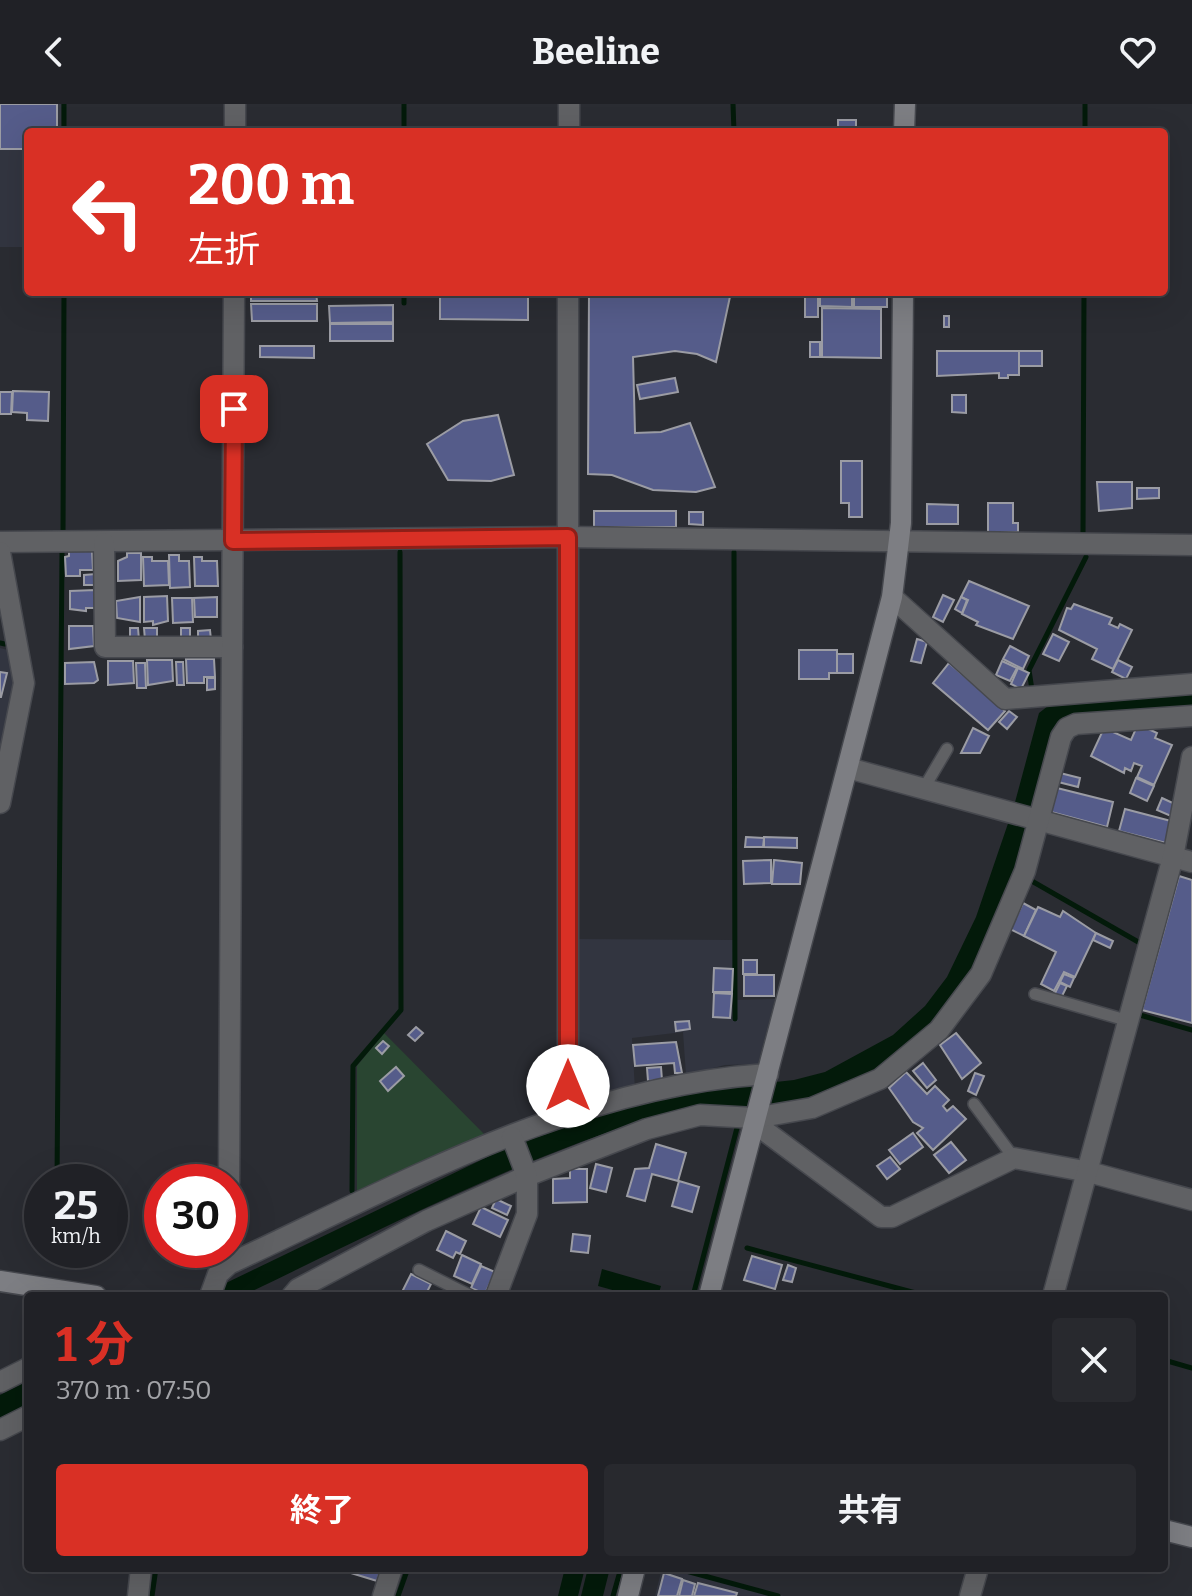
<!DOCTYPE html>
<html lang="ja">
<head>
<meta charset="utf-8">
<style>
  body { margin:0; font-family:Bitter,"Noto Sans JP",serif; background:#28292e; color:#f1f3f6; height:100vh; display:flex; flex-direction:column; font-size:30px; white-space:nowrap }
  * { box-sizing:border-box; margin:0 }
  p { font-size:26px; color:#a2a3a7 }
  .icon { flex:none; width:44px; height:44px; fill:none; stroke:currentColor; stroke-width:2; stroke-linecap:round; stroke-linejoin:round }
  .map { position:relative; flex:1; overflow:hidden }
  .sheet { position:absolute; left:24px; top:1188px; width:1144px; height:280px; display:flex; flex-direction:column; background:#202126; border-radius:8px; box-shadow:0 8px 32px #0002,0 0 0 2px #3d3e43 }
  .sheet>* { flex:none }
  .guide { position:absolute; left:24px; top:24px; width:1144px; height:168px; border-radius:8px; box-shadow:0 8px 32px #0002,0 0 0 2px #3d3e43; background:#d93025; color:#fff; overflow:hidden }
  .speed { position:absolute; left:24px; top:1060px; display:flex; gap:16px; font-size:40px; font-weight:700; text-align:center }
  .speed>* { display:grid; place-content:center; width:104px; height:104px; border-radius:50%; background:#202126; box-shadow:0 8px 32px #0002,0 0 0 2px #3d3e43; line-height:1 }
  .speed small { font-size:20px; font-weight:400 }
  .speed .limit { border:12px solid #d22; background:#fff; color:#111 }
  .pin { position:absolute; display:grid; place-items:center; width:68px; height:68px; color:#fff; margin:-34px; border-radius:16px; box-shadow:0 4px 12px #0006 }
  .me { position:absolute; width:88px; margin:-44px; rotate:0deg; stroke-linejoin:round; filter:drop-shadow(0 0 6px #0008) }
  .turn { display:flex; align-items:center; gap:28px; height:168px; padding:0 32px; font-size:36px }
  .turn .icon { width:104px; height:104px; stroke-width:2.5 }
  .turn b { display:block; font-size:56px; line-height:68px }
  .round { display:grid; place-items:center; flex:none; width:84px; height:84px; border-radius:8px; background:#28292e }
  .headline { display:flex; align-items:center; justify-content:space-between; height:136px; padding:0 32px }
  h1 { font-size:48px; font-weight:700; line-height:60px; color:#d93025 }
  .action { display:flex; gap:16px; margin-top:auto; padding:16px 32px }
  .action a { flex:1; height:92px; border-radius:8px; background:#d93025; color:#fff; font-size:32px; font-weight:700; line-height:92px; text-align:center }
  .action a+a { background:#28292e; color:#f1f3f6 }
  header { display:flex; justify-content:space-between; align-items:center; height:104px; padding:0 32px; background:#202126; font-size:36px; font-weight:700 }
  .map>svg:first-child { display:block }
  .built { fill:#323540 }
  .green { fill:#294531 }
  .water { fill:#031a0a }
  .lines { fill:none; stroke-linecap:round; stroke-linejoin:round }
  .stream { stroke:#031a0a; stroke-width:5 }
  .building { fill:#555c8a; stroke:#9b9ca4; stroke-width:2 }
  .lane-casing { stroke:#46484e; stroke-width:14 }
  .street-casing { stroke:#46484e; stroke-width:23 }
  .secondary-casing { stroke:#46484e; stroke-width:23 }
  .lane { stroke:#606164; stroke-width:11 }
  .street { stroke:#606164; stroke-width:20 }
  .secondary { stroke:#7d7e83; stroke-width:20 }
  .route-casing { stroke:#8d1f18; stroke-width:20 }
  .route { stroke:#d93025; stroke-width:14 }
</style>
</head>
<body>
<header><svg class="icon" aria-label="back" viewBox="0 0 24 24"><path d="M15 5l-7 7 7 7"/></svg>Beeline<svg class="icon" aria-label="heart" viewBox="0 0 24 24"><path d="M12 20l-8-8c-3-5 5-10 8-4 3-6 11-1 8 4z"/></svg></header>
<div class="map">
<svg width="1192" height="1492" viewBox="0 0 1192 1492">
  <rect width="100%" height="100%" fill="#2a2c32"/>
  <g class="built">
    <polygon points="0,0 61,0 61,28 28,28 28,143 0,143"/>
    <polygon points="0,544 12,547 17,576 0,666"/>
    <polygon points="576,835 733,836 733,896 775,895 758,960 725,961 686,971 683,928 632,934 635,986 577,1006"/>
    <polygon points="662,1464 679,1464 784,1492 655,1492"/>
  </g>
  <polygon class="green" points="384,929 486,1032 357,1087 357,962"/>
  <g class="water">
    <path d="M1192,586V606L1070,616C1046,680 1023,745 997,808C982,845 969,885 940,914C898,956 839,995 778,1003C738,1008 698,1000 658,1012C513,1056 378,1127 242,1192H199L504,1045L637,998L684,988L794,976L825,968L893,931L925,902L947,873L976,813L1014,702L1039,609L1057,595Z"/>
    <polygon points="602,1165 661,1182 658,1192 634,1192 598,1182"/>
    <polygon points="28,1277 28,1300 0,1314 0,1291"/>
    <polygon points="565,1464 585,1464 578,1492 558,1492"/>
    <polygon points="588,1464 610,1464 603,1492 581,1492"/>
  </g>
  <g class="lines">
    <g class="stream">
      <polyline points="733,0 734,28"/>
      <polyline points="64,28 64,0"/>
      <polyline points="404,28 404,0"/>
      <polyline points="1085,28 1085,0"/>
      <polyline points="404,199 404,188"/>
      <polyline points="63,431 64,188"/>
      <polyline points="1083,431 1084,188"/>
      <polyline points="734,448 735,915"/>
      <polyline points="0,539 5,540"/>
      <polyline points="1032,586 1029,566 1086,453"/>
      <polyline points="1030,776 1140,839"/>
      <polyline points="1140,911 1192,926"/>
      <polyline points="57,1078 62,449"/>
      <polyline points="352,1087 353,962 401,906 400,448"/>
      <polyline points="747,1144 927,1192"/>
      <polyline points="56,1158 56,1146"/>
      <polyline points="693,1192 737,1024"/>
      <polyline points="1164,1256 1192,1264"/>
      <polyline points="675,1464 778,1492"/>
      <polyline points="152,1492 156,1464"/>
      <polyline points="398,1492 408,1464"/>
      <polyline points="613,1492 621,1464"/>
    </g>
  </g>
  <g class="building">
    <polygon points="0,0 57,0 57,28 28,28 28,45 0,45"/>
    <polygon points="838,16 856,16 856,23 878,23 878,28 838,28"/>
    <polygon points="251,188 316,188 317,197 251,197"/>
    <rect x="416" y="188" width="23" height="5"/>
    <polygon points="440,188 528,188 528,216 440,215"/>
    <polygon points="589,188 731,188 716,258 697,250 675,247 633,253 635,329 661,328 690,319 715,383 696,388 653,386 612,371 588,370"/>
    <rect x="805" y="188" width="13" height="25"/>
    <polygon points="820,188 852,188 852,203 820,202"/>
    <rect x="854" y="188" width="33" height="15"/>
    <polygon points="251,200 317,200 317,217 252,217"/>
    <polygon points="393,201 393,218 330,219 329,202"/>
    <polygon points="822,204 881,205 881,254 822,253"/>
    <rect x="944" y="212" width="5" height="11"/>
    <rect x="330" y="220" width="63" height="17"/>
    <rect x="810" y="238" width="10" height="15"/>
    <polygon points="260,242 314,242 314,254 260,253"/>
    <polygon points="937,247 1019,247 1019,271 1008,271 1008,274 999,274 999,269 937,272"/>
    <rect x="1019" y="247" width="23" height="15"/>
    <polygon points="675,274 678,288 640,295 637,281"/>
    <polygon points="13,287 49,288 48,317 27,316 27,309 12,308"/>
    <polygon points="0,288 12,288 11,310 0,310"/>
    <polygon points="952,291 966,291 966,309 952,308"/>
    <polygon points="498,311 514,371 491,377 448,376 427,340 463,317"/>
    <polygon points="841,357 862,357 862,413 849,413 849,399 841,399"/>
    <polygon points="1097,378 1132,378 1132,404 1099,407"/>
    <polygon points="1137,384 1159,384 1159,394 1137,395"/>
    <polygon points="988,399 1013,399 1013,419 1018,419 1018,428 988,428"/>
    <polygon points="927,400 958,401 958,420 927,420"/>
    <rect x="594" y="407" width="82" height="16"/>
    <polygon points="689,408 703,408 703,421 689,420"/>
    <polygon points="69,446 92,446 93,466 80,466 80,472 66,472 65,453 69,452"/>
    <polygon points="127,449 141,449 141,476 118,477 118,457 127,453"/>
    <polygon points="169,451 179,451 179,457 189,457 190,483 170,484"/>
    <polygon points="143,453 152,453 152,457 168,457 169,481 144,482"/>
    <polygon points="194,453 202,453 202,457 217,457 218,482 195,482"/>
    <polygon points="96,470 96,481 84,481 84,471"/>
    <polygon points="969,477 1029,502 1013,535 976,521 978,518 962,510 968,496 961,493"/>
    <polygon points="95,486 95,504 86,504 86,507 70,505 70,487"/>
    <polygon points="943,491 954,496 943,518 933,513"/>
    <polygon points="167,492 168,517 153,521 153,517 144,518 144,493"/>
    <polygon points="140,493 140,518 117,514 116,497"/>
    <polygon points="217,493 217,513 195,513 194,494"/>
    <polygon points="961,493 967,496 962,509 955,505"/>
    <polygon points="172,494 192,494 193,518 173,519"/>
    <polygon points="1074,500 1112,514 1109,520 1118,524 1120,520 1132,526 1113,565 1092,555 1097,545 1059,526 1067,504 1071,505"/>
    <polygon points="69,522 93,522 94,542 69,545"/>
    <polygon points="130,524 138,524 139,536 130,536"/>
    <polygon points="144,524 157,524 157,536 145,536"/>
    <rect x="181" y="524" width="9" height="11"/>
    <polygon points="210,526 211,536 198,536 198,527"/>
    <polygon points="1053,530 1069,538 1059,557 1043,550"/>
    <polygon points="917,535 927,538 921,559 911,557"/>
    <polygon points="1010,542 1029,552 1023,565 1003,555"/>
    <polygon points="799,546 837,546 837,569 829,569 829,575 799,575"/>
    <rect x="837" y="550" width="16" height="19"/>
    <polygon points="186,555 214,555 215,573 204,573 204,579 187,579"/>
    <polygon points="147,556 172,556 173,577 148,581"/>
    <polygon points="1118,556 1132,563 1126,575 1112,568"/>
    <polygon points="108,557 133,557 134,579 108,581"/>
    <polygon points="1002,557 1017,564 1010,577 996,571"/>
    <polygon points="94,558 98,576 94,579 65,580 65,559"/>
    <polygon points="176,558 183,558 184,581 177,581"/>
    <polygon points="136,559 145,559 146,584 137,584"/>
    <polygon points="949,559 1005,607 988,626 933,579"/>
    <polygon points="1018,564 1029,569 1021,585 1011,580"/>
    <polygon points="0,568 7,569 1,593 0,593"/>
    <polygon points="207,574 215,574 215,585 207,586"/>
    <polygon points="1009,607 1017,613 1007,625 999,618"/>
    <polygon points="1138,620 1157,629 1155,634 1172,641 1154,681 1137,673 1142,662 1134,659 1131,667 1125,664 1124,669 1091,652 1104,624 1131,636"/>
    <polygon points="973,624 989,632 980,649 961,649"/>
    <polygon points="1056,668 1080,674 1078,683 1054,677"/>
    <polygon points="1136,674 1154,682 1147,697 1130,689"/>
    <polygon points="1057,684 1113,698 1107,723 1051,708"/>
    <polygon points="1162,694 1177,701 1171,712 1157,706"/>
    <polygon points="1125,705 1171,717 1166,739 1119,727"/>
    <polygon points="746,733 764,734 763,743 745,743"/>
    <polygon points="764,733 797,734 797,744 764,743"/>
    <polygon points="771,756 771,779 744,780 743,757"/>
    <polygon points="774,756 802,759 800,780 772,780"/>
    <polygon points="1179,772 1192,776 1192,919 1142,906"/>
    <polygon points="1023,799 1036,806 1024,832 1010,825"/>
    <polygon points="1038,803 1060,813 1063,807 1096,829 1075,873 1064,868 1054,887 1041,880 1056,848 1024,832"/>
    <polygon points="1096,829 1113,837 1110,844 1093,836"/>
    <rect x="743" y="856" width="14" height="14"/>
    <polygon points="714,864 733,865 732,888 713,888"/>
    <polygon points="1064,870 1074,874 1070,883 1060,878"/>
    <rect x="744" y="871" width="30" height="21"/>
    <polygon points="1060,879 1067,882 1061,894 1054,891"/>
    <polygon points="714,889 732,890 730,914 713,913"/>
    <polygon points="689,917 690,925 676,927 675,918"/>
    <polygon points="416,923 423,929 415,937 408,931"/>
    <polygon points="956,929 981,959 962,975 940,941"/>
    <polygon points="383,937 389,942 382,950 376,944"/>
    <polygon points="676,938 682,969 675,969 674,959 635,962 633,941"/>
    <polygon points="923,959 936,976 927,984 913,967"/>
    <polygon points="396,963 404,972 388,987 380,977"/>
    <polygon points="661,963 662,976 648,977 647,964"/>
    <polygon points="906,968 927,990 935,982 949,996 943,1002 947,1007 953,1002 966,1015 933,1046 917,1029 923,1024 913,1018 889,984"/>
    <polygon points="975,969 984,972 976,991 968,987"/>
    <polygon points="913,1029 923,1043 900,1060 889,1046"/>
    <polygon points="951,1038 966,1056 949,1069 934,1051"/>
    <polygon points="656,1040 686,1049 678,1077 652,1070 645,1097 627,1092 635,1065 649,1064"/>
    <polygon points="890,1053 900,1065 887,1075 877,1062"/>
    <polygon points="596,1060 612,1064 606,1088 590,1084"/>
    <polygon points="570,1065 587,1065 587,1098 553,1099 553,1075 570,1074"/>
    <polygon points="679,1077 699,1083 692,1108 672,1102"/>
    <polygon points="496,1095 511,1102 507,1111 492,1104"/>
    <polygon points="481,1103 508,1116 500,1133 473,1120"/>
    <polygon points="446,1127 466,1137 460,1150 456,1148 453,1154 437,1146"/>
    <polygon points="573,1130 590,1132 588,1149 571,1147"/>
    <polygon points="462,1151 481,1160 472,1180 454,1172"/>
    <polygon points="752,1152 782,1161 775,1185 744,1176"/>
    <polygon points="788,1161 796,1164 792,1178 783,1176"/>
    <polygon points="481,1162 495,1168 485,1190 471,1184"/>
    <polygon points="411,1170 431,1180 425,1192 402,1188"/>
    <polygon points="352,1464 381,1464 377,1477 351,1469"/>
    <polygon points="664,1469 682,1475 677,1492 658,1492"/>
    <polygon points="683,1476 695,1480 692,1492 679,1492"/>
    <polygon points="698,1479 737,1489 736,1492 694,1492"/>
  </g>
  <g class="lines">
    <g class="lane-casing">
      <g id="lane">
        <polyline points="924,684 947,645"/>
        <polyline points="1035,890 1129,917"/>
        <polyline points="974,1000 1014,1054"/>
        <polyline points="419,1166 471,1192"/>
      </g>
    </g>
    <g class="street-casing">
      <g id="street">
        <polyline points="235,28 235,0"/>
        <polyline points="569,28 569,0"/>
        <polyline points="0,438 568,433 1192,441"/>
        <polyline points="104,439 105,543 232,543"/>
        <polyline points="0,448 24,579 0,699"/>
        <polyline points="892,493 1005,595 1192,580"/>
        <polyline points="848,664 1192,758"/>
        <polyline points="568,1013 568,188"/>
        <polyline points="754,1019 881,1113 892,1113 1014,1054 1089,1068 1192,1096"/>
        <polyline points="229,1078 234,188"/>
        <path d="M210,1192L218,1170L229,1160C399,1081 576,981 768,970"/>
        <polyline points="292,1192 298,1185 426,1117 527,1072 647,1025 700,1011 755,1014 812,1004 880,975 939,926 981,870 1025,767 1061,633 1067,624 1076,620 1192,612"/>
        <polyline points="496,1192 527,1110 527,1072 512,1033"/>
        <polyline points="1053,1192 1173,753 1192,653"/>
        <polyline points="0,1278 28,1264"/>
        <polyline points="0,1326 28,1312"/>
        <polyline points="138,1492 141,1464"/>
        <polyline points="383,1492 392,1464"/>
        <polyline points="970,1492 978,1464"/>
      </g>
    </g>
    <g class="secondary-casing">
      <g id="secondary">
        <polyline points="904,28 905,0"/>
        <polyline points="0,1177 96,1192"/>
        <polyline points="709,1192 892,493 901,419 903,188"/>
        <polyline points="1164,1426 1192,1433"/>
        <polyline points="628,1492 635,1464"/>
      </g>
    </g>
    <use href="#lane" class="lane"/>
    <use href="#street" class="street"/>
    <use href="#secondary" class="secondary"/>
  </g>
  <g class="lines">
    <g class="route-casing">
      <polyline id="route" points="234,305 233,437 568,433 568,982"/>
    </g>
    <use href="#route" class="route"/>
  </g>
</svg>
<div class="speed"><div>25<small>km/h</small></div><div class="limit">30</div></div>
<div class="pin" style="left:234px;top:305px;background:#d93025"><svg class="icon" aria-label="arrive" viewBox="0 0 24 24"><path d="M6 21V4h12l-3 4 3 4H6"/></svg></div>
<svg class="me" style="left:568px;top:982px" viewBox="-20 -20 40 40"><circle r="19" fill="#fff"/><path d="M0-13L10 11 0 6-10 11z" fill="#d93025"/></svg>
<div class="guide">
<div class="turn"><svg class="icon" aria-label="left" viewBox="0 0 24 24"><path d="M17 20v-9H6M10 6l-5 5 5 5"/></svg><div><b>200 m</b>左折</div></div>
</div>
<section class="sheet">
<div class="headline"><div><h1>1 分</h1><p>370 m · 07:50</p></div><a class="round"><svg class="icon" aria-label="close" viewBox="0 0 24 24"><path d="M6 6l12 12M18 6L6 18"/></svg></a></div>
<div class="action"><a>終了</a><a>共有</a></div>
</section>
</div>
</body>
</html>
